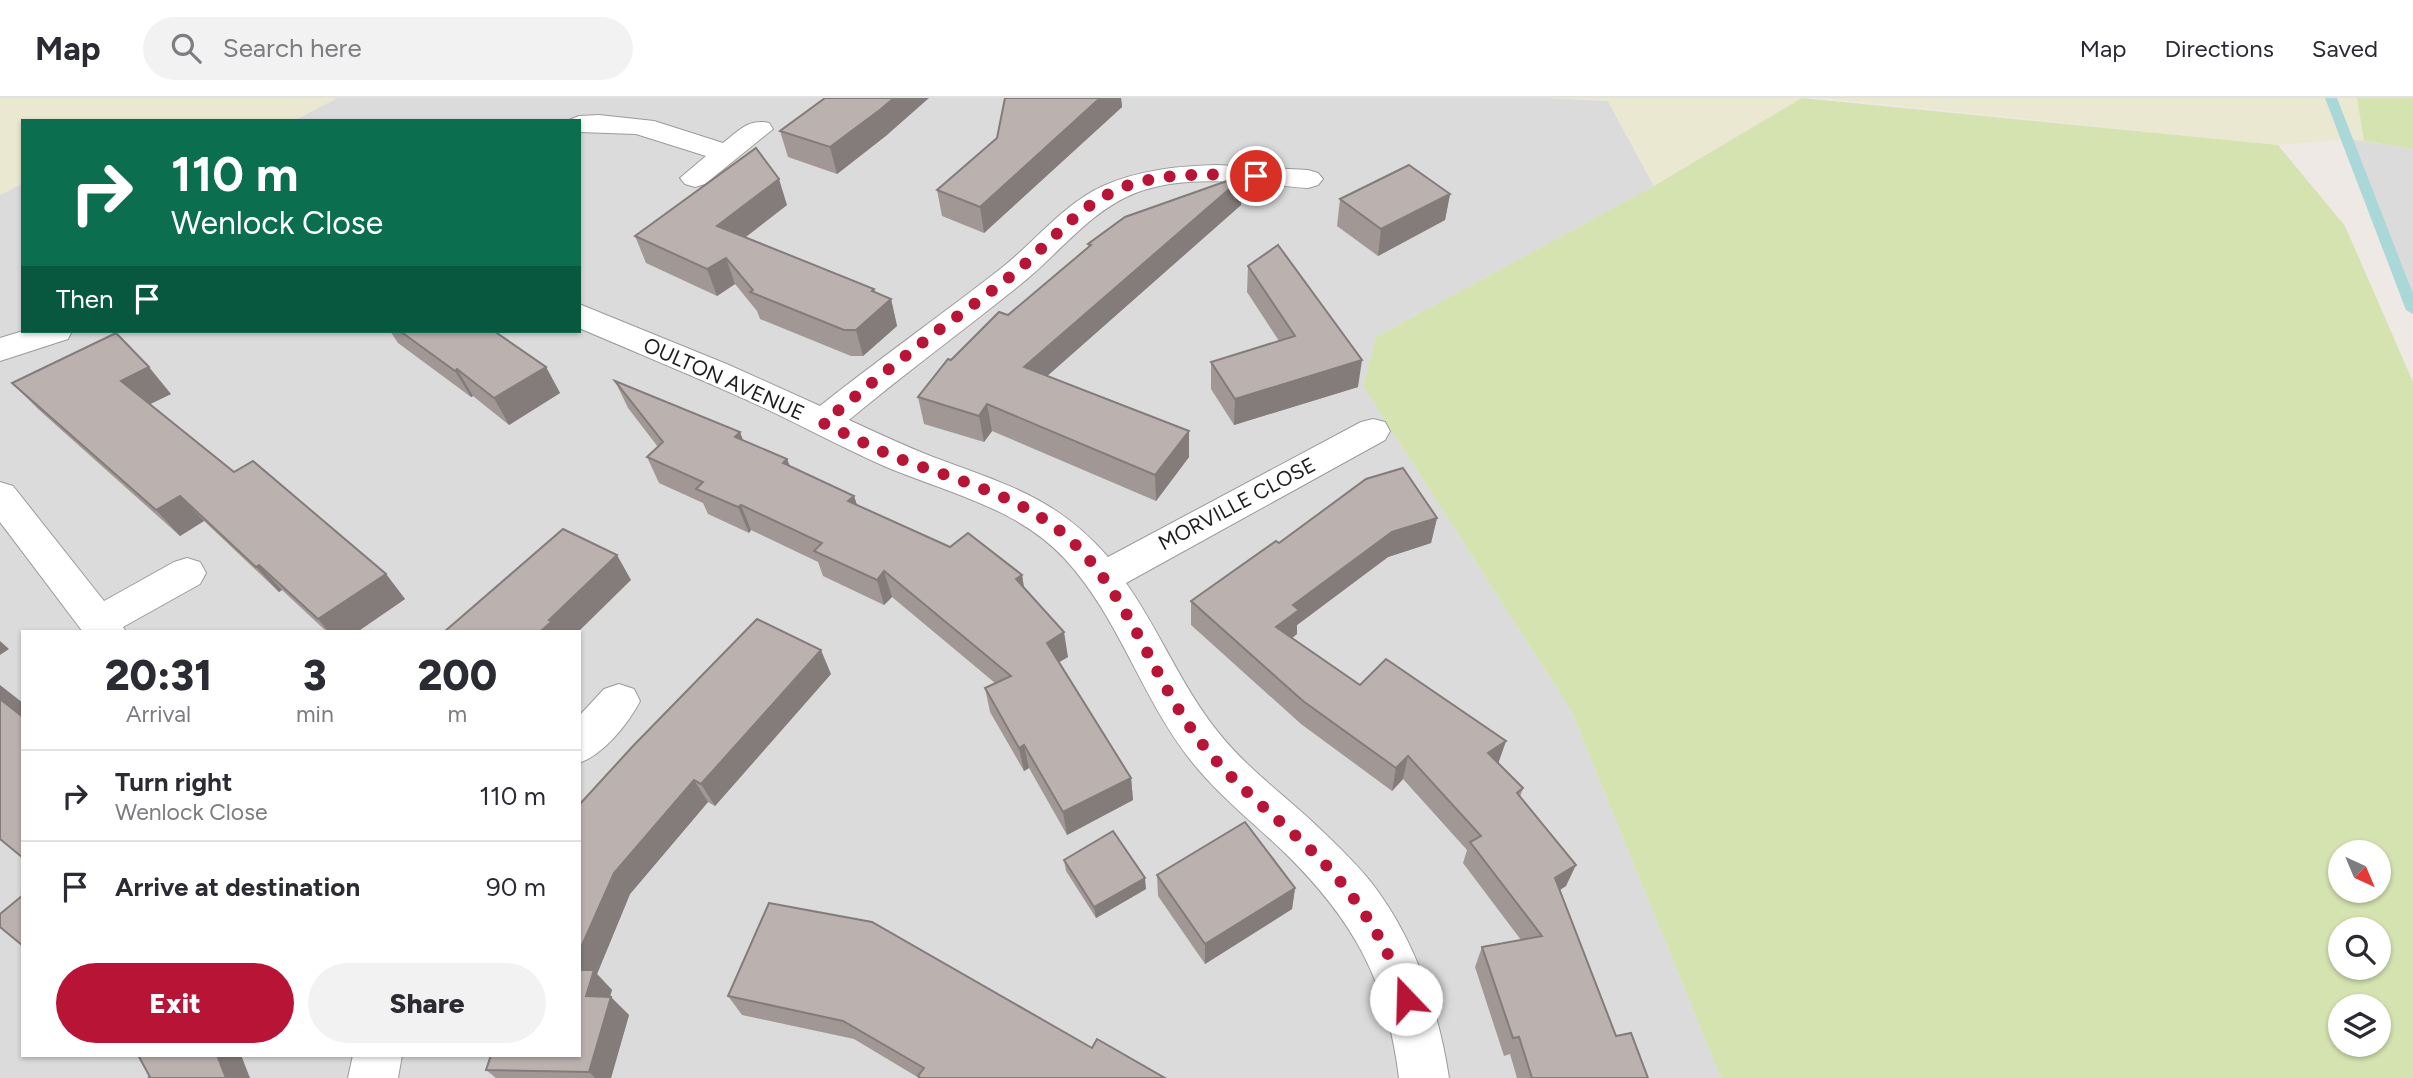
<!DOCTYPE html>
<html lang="en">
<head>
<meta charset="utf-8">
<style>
  body { margin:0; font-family:Figtree,sans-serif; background:#f2f2f3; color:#2b2b33; height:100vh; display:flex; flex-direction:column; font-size:26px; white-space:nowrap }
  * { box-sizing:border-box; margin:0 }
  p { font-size:23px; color:#7c7c81 }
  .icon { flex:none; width:38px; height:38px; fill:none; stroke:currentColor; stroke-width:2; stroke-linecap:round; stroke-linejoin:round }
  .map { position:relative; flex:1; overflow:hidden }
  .drawer { position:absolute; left:21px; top:532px; width:560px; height:427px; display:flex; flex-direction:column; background:#fff; border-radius:0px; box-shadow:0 2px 5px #0004 }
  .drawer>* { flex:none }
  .banner { position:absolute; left:21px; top:21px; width:560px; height:214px; border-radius:0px; box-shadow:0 2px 5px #0004; background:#0b6e4f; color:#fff; overflow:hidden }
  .needle { width:46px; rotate:136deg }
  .buttons { position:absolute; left:2328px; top:742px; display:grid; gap:14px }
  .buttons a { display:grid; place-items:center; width:63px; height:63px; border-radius:50%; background:#fff; box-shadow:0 2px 5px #0004; font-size:35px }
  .pin { position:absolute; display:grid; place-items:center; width:60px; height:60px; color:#fff; margin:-30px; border:4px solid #fff; border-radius:50%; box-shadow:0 2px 7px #0007 }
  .me { position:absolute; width:77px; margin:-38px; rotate:339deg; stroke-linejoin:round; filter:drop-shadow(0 0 5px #0008) }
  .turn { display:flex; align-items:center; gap:24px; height:147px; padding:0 35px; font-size:32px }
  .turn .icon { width:91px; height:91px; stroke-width:2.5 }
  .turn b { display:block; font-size:49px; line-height:60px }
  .then { display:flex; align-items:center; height:66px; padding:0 35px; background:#0003; gap:14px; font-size:26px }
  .eta { display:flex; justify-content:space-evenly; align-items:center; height:119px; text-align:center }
  .eta b { font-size:42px; font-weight:800; line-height:49px }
  .primary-button { display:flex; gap:14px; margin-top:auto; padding:14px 35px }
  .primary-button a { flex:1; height:80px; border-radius:42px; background:#b81436; color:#fff; font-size:28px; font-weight:800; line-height:80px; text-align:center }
  .primary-button a+a { background:#f2f2f3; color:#2b2b33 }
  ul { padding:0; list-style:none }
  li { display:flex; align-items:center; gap:21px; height:91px; padding:0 35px; border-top:2px solid #e1e1e2 }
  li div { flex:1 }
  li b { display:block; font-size:26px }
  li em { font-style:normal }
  header { display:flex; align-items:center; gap:42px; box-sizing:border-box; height:98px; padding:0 35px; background:#fff; border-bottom:2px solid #e1e1e2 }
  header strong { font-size:33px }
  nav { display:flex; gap:38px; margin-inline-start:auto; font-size:24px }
  .search { width:490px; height:63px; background:#f2f2f3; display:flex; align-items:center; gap:18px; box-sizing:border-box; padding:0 24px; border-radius:38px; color:#7c7c81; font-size:26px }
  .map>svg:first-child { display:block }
  .residential { fill:#dcdbdb; fill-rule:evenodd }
  .farmland { fill:#ebe8d2 }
  .grass { fill:#d4e3b0; fill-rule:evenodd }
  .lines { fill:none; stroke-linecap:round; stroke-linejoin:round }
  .stream { fill:#aad7d7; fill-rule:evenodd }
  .minor-casing { stroke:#9b9b9b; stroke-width:2 }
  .minor { fill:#fff; fill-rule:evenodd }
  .wall { fill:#a19896 }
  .shaded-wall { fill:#837c7a }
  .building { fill:#bbb1ae; stroke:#837c7a; stroke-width:2 }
  .route { stroke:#b81436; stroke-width:12; stroke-dasharray:0 21.6 }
  .labels { text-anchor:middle; stroke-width:6; stroke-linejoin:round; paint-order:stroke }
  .street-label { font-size:21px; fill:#1e1e1e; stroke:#fff }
</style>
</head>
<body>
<header>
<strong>Map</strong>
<div class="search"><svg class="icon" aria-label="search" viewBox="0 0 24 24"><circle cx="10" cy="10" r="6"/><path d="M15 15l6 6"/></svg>Search here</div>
<nav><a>Map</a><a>Directions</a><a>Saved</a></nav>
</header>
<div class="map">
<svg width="2413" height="980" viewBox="0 0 2413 980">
  <rect width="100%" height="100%" fill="#eee9e5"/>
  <g class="residential">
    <path d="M337,0H1549L1608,3L1654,88L1376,239L1363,288L1571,612L1721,980H0V97L23,85V233H579V23H293ZM23,534H579V957H23Z"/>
    <polygon points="2350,41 2413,51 2413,212 2389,153"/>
  </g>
  <g class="farmland">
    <polygon points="0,0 337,0 293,23 23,23 23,85 0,97"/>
    <polygon points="1549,0 1802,0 1654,88 1608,3"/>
    <polygon points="1822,0 2357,0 2364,43 2350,41 2278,47"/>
  </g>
  <g class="grass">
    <path d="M1802,0L2278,47L2345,128L2413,284V980H1721L1571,612L1363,288L1376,239L1654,88ZM2340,754H2378V793H2340ZM2340,831H2378V870H2340ZM2340,908H2378V947H2340Z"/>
    <polygon points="2357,0 2413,0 2413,51 2364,43"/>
  </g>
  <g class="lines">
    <polygon class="stream" points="2325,0 2337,0 2413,196 2413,216 2406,212"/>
    <g class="minor-casing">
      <g id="minor">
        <path d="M599,17L654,23L723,45C738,33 749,20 769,25L773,31L705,86L695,89L685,86L680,80L706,58L636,36L579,34V23H567L579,18Z"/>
        <path d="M1217,67L1308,72L1318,75L1323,81L1318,87L1308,90C1254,86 1190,75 1138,94C1090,112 1060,155 1021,186C964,232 905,275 849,322C877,335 905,348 933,359C1005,386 1056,399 1108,459L1361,324L1373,321L1385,324L1390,333L1385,342L1126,485C1160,533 1181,588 1218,634C1247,671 1286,698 1319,730C1338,748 1358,767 1374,788C1415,842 1439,913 1449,980H1399C1387,883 1354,823 1285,755C1258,729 1229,706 1204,678C1145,614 1124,525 1065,461C1017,409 947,395 884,368C837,347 793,323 747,302C691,277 635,254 579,230V206L729,267L820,308C879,261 940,218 999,172C1034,145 1062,107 1103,88C1139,72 1178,68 1217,67Z"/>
        <polygon points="23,233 72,233 68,241 0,263 0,240"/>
        <polygon points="0,384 13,388 104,503 174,464 187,460 200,464 206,475 200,486 123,529 126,534 83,534 0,424"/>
        <path d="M619,586L634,591L640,603C628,626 604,656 579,665V618L604,591Z"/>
        <polygon points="353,957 402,957 398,980 348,980"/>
      </g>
    </g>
    <use href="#minor" class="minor"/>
  </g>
  <g class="wall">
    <polygon points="1005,0 1121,0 1122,9 984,135 942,118 937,92 997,40"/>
    <polygon points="780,33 887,37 837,76 788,59"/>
    <polygon points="1242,80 1241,107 1047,278 1189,359 1156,403 992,333 984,344 924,326 918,299 951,262 1008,217 1089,150 1088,146"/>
    <polygon points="1450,96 1445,122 1378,158 1337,128 1340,101"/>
    <polygon points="787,107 746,139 874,191 875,195 891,201 897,228 863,258 851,258 760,221 757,213 735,186 717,198 646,165 635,138"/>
    <polygon points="1248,168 1358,289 1234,327 1211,291 1211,264 1279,243 1247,194"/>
    <polygon points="390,233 494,233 546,269 560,295 509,327 473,298 471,299 398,245"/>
    <polygon points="615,283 743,342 787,361 790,368 854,398 857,407 950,449 1022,477 1024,490 1068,559 1059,564 1131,680 1133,702 1067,737 1029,670 1024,673 990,614 985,590 995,585 892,499 884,507 823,478 818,464 751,432 749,435 708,416 703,405 659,385 647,359 658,349 628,310"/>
    <polygon points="12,285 171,296 150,306 234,374 386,476 405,501 357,534 327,534 282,492 279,494 204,423 180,438 38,311"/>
    <polygon points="1437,420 1431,445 1388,459 1297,527 1297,536 1292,540 1360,587 1506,643 1498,665 1523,690 1520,699 1566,788 1560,792 1616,938 1648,980 1517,980 1510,956 1504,958 1475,869 1482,849 1521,842 1463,765 1467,752 1403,681 1392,693 1301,626 1191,527 1191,503 1279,445"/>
    <polygon points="831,576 715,708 708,704 630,796 597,876 612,892 610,899 629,917 611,980 496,980 486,972 579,707"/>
    <polygon points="1064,762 1146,791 1096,820 1066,773"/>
    <polygon points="1157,777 1295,790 1292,811 1205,866 1158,798"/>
    <polygon points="728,898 1092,950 1165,980 919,980 854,941 742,917"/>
  </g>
  <g class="shaded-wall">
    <polygon points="894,0 929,0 887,37 837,76 830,49"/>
    <polygon points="1100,0 1121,0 1122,9 984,135 980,109"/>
    <polygon points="1242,80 1241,107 1028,295 1024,269"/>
    <polygon points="779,81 787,107 726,154 717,128"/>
    <polygon points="1450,96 1445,122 1378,158 1381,131"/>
    <polygon points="726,160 735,186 717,198 707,171"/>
    <polygon points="874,191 879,211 891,201 897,228 863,258 856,232 872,193"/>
    <polygon points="1362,262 1358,289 1234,327 1235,301"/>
    <polygon points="149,269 171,296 144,309 121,283"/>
    <polygon points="546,269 560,295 509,327 494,300"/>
    <polygon points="457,271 473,298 471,299 455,273"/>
    <polygon points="987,306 992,333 984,344 979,318"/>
    <polygon points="1189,333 1189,359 1156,403 1155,377"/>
    <polygon points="740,334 750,360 735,339"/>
    <polygon points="787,361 796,387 783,365"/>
    <polygon points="180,398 204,423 180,438 156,412"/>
    <polygon points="854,398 862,423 848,403"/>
    <polygon points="741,407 751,432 749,435 738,409"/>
    <polygon points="1437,420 1431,445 1388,459 1297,527 1297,536 1275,553 1276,529 1293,507 1392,434"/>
    <polygon points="617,457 631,482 578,534 540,534 549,522"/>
    <polygon points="259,467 282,492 279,494 256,469"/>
    <polygon points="884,473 892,499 884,507 877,482"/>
    <polygon points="386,476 405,501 357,534 329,534 318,521"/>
    <polygon points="1022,477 1026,502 1016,481"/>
    <polygon points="1064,534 1068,559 1051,569 1047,545"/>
    <polygon points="0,543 9,551 0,557"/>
    <polygon points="821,552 831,576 715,708 701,686"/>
    <polygon points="0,587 23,605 23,619 0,601"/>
    <polygon points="1506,643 1498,666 1488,655"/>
    <polygon points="1024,647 1029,670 1024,673 1019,650"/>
    <polygon points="1408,658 1403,681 1392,693 1396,670"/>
    <polygon points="1131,680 1133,702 1067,737 1063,714"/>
    <polygon points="694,682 708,704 630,796 597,876 612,892 604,916 586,898 579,880 579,854 614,775"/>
    <polygon points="1576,767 1566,788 1546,800 1555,780"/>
    <polygon points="1145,780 1146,791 1096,820 1094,809"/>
    <polygon points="1295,790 1292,811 1205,866 1205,846"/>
    <polygon points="611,899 629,917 611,980 595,980 589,974"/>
    <polygon points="217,957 241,957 250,980 226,980"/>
  </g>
  <g class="building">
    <polygon points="825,0 894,0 881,11 830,49 780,33"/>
    <polygon points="1005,0 1100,0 980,109 937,92 997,40"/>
    <polygon points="756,50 779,81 717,128 874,191 872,193 891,201 856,232 844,232 750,194 753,192 726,160 707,171 635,138"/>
    <polygon points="1409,67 1450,96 1381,131 1340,101"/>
    <polygon points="1241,78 1242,80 1024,269 1189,333 1155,377 987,306 979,318 918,299 948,261 951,262 999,214 1008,217 1091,147 1088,146 1125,119"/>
    <polygon points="1278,147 1362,262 1235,301 1211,264 1295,238 1248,168"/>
    <polygon points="400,233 494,233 546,269 494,300 457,271 455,273"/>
    <polygon points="116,235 149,269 121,283 234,374 253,363 386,476 318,521 259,467 256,469 180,398 156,412 12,285"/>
    <polygon points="615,283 740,334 735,339 787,361 783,365 854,398 848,403 950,449 968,435 1022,477 1016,481 1064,534 1047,545 1131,680 1063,714 1024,647 1019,650 985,590 1011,578 884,473 877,482 814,453 822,445 741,407 738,409 696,391 703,384 647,359 663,344"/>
    <polygon points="1403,370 1437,420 1392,434 1293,507 1299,512 1276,529 1360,587 1386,561 1506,643 1488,655 1523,690 1517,695 1576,767 1555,780 1616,938 1631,935 1648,980 1532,980 1519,939 1513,940 1482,849 1542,838 1470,744 1481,738 1408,658 1396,670 1303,603 1191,503 1276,443 1279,445 1366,381"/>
    <polygon points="563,431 617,457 549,522 552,523 540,534 444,534"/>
    <polygon points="757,521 821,552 701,686 694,682 614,775 579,854 579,707 633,648"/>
    <polygon points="0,601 23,619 23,760 0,741"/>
    <polygon points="1245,724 1295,790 1205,846 1157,777"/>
    <polygon points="1113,733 1145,780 1094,809 1064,762"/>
    <polygon points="23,797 23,848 0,829 0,816"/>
    <polygon points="769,805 872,824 1092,950 1097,941 1165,980 921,980 918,978 924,970 843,923 728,898"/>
    <polygon points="579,872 594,872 586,898 611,899 589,974 486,972 491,957 579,957"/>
    <polygon points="138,957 217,957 226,980 148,980 150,979"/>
  </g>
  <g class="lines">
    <path class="route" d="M1256,78C1215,76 1169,74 1129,87C1078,105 1053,144 1012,177C990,195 967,211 944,228C903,259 863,292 823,325C850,338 877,352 905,363C955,381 1007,395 1051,426C1126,480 1148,577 1203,647C1235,688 1277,719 1313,754C1355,795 1388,845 1406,901"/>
  </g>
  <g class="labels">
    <g class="street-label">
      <text transform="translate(724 281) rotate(24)" y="7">OULTON AVENUE</text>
      <text transform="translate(1237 406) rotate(-28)" y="7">MORVILLE CLOSE</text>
    </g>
  </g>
</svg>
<div class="buttons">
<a><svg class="needle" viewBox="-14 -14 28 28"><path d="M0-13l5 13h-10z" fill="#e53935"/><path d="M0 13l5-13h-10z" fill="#7c7c81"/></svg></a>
<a><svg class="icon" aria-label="search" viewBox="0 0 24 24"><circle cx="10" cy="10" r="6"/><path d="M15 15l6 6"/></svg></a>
<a><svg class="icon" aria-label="layers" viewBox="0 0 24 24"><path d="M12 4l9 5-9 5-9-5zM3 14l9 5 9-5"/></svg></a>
</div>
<div class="pin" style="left:1256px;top:78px;background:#d93025"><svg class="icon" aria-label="arrive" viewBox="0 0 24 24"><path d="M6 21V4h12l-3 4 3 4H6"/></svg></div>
<svg class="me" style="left:1406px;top:901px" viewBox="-20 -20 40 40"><circle r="19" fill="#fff"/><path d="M0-13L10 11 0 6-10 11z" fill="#b81436"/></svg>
<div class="banner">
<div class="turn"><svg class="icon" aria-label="right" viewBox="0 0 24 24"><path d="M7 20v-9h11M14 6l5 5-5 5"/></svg><div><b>110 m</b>Wenlock Close</div></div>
<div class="then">Then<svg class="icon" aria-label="arrive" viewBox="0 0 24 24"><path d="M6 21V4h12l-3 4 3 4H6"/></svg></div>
</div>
<section class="drawer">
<div class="eta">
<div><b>20:31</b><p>Arrival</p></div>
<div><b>3</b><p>min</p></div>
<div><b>200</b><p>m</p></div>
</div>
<ul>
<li><svg class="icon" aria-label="right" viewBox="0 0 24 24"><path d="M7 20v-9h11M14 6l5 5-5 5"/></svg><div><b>Turn right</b><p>Wenlock Close</p></div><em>110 m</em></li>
<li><svg class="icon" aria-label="arrive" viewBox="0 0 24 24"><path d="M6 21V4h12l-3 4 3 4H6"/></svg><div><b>Arrive at destination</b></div><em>90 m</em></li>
</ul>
<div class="primary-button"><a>Exit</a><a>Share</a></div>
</section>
</div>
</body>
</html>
